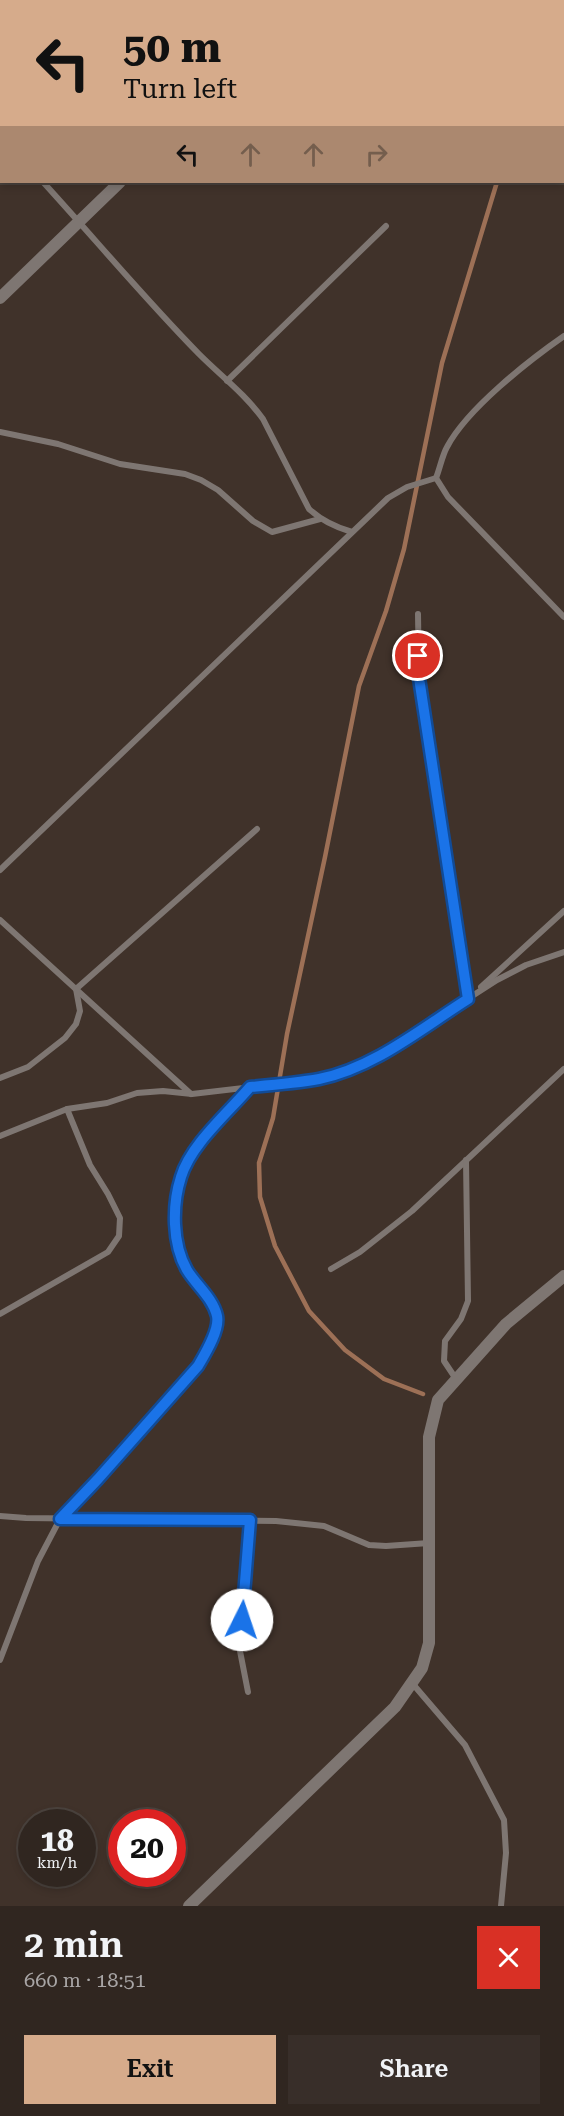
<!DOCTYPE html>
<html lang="en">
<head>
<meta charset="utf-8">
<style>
  body { margin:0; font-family:"Roboto Serif",serif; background:#382e29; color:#f1f3f6; height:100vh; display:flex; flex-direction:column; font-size:22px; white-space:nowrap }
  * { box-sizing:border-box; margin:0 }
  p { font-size:20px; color:#a8a5a5 }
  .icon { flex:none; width:33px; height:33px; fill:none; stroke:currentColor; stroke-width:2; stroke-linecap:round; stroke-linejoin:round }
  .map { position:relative; height:1906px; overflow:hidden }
  .drawer { display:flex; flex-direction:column; background:#302620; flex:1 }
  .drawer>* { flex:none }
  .hud { position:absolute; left:0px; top:0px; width:564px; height:183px; box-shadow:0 3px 9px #0003,0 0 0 2px #4b433e; background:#d6ab8b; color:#111; overflow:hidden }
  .speed { position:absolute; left:18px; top:1809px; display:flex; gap:12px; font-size:30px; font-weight:700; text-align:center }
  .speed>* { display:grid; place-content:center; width:78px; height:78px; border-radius:50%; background:#302620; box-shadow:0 3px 9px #0003,0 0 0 2px #4b433e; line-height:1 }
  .speed small { font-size:15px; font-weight:400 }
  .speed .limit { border:9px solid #d22; background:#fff; color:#111 }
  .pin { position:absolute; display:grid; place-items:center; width:51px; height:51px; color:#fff; margin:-26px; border:3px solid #fff; border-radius:50%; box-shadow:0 2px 6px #0007 }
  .me { position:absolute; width:66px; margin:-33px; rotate:4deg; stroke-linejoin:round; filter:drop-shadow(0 0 4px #0008) }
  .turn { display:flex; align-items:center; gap:21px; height:126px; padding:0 24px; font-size:27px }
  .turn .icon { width:78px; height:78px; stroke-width:2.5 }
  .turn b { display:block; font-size:42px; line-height:51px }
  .lanes { display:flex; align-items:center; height:57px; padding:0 24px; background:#0003; justify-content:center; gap:30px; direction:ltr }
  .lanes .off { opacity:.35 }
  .round { display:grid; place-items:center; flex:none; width:63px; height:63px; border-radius:0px; background:#382e29 }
  .head { display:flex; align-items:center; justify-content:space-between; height:102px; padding:0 24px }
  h1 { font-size:36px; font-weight:600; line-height:45px }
  .button { display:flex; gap:12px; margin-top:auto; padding:12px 24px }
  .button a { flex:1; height:69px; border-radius:0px; background:#d6ab8b; color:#111; font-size:24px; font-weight:600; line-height:69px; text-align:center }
  .button a+a { background:#382e29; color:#f1f3f6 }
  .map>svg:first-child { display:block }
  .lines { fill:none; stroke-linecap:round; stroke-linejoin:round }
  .stream { stroke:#9d7056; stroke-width:4.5 }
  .lane { stroke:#7e7672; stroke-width:6 }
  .street { stroke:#7e7672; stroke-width:12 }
  .route-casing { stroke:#114b97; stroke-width:15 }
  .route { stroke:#1a73e8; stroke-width:10 }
</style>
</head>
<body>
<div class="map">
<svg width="564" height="1906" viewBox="0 0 564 1906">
  <rect width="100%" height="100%" fill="#40322a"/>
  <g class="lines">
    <g class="stream">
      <polyline points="540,2 540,0"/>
      <polyline points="423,1394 384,1379 345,1350 309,1311 275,1246 260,1197 259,1163 273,1118 287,1034 325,857 359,686 386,611 404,549 442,363 497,182"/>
    </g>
    <g class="lane">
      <polyline points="0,5 2,3"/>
      <path d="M43,182C95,239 145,299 199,354C221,376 245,394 263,419L309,509C322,521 335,527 352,532"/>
      <polyline points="227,381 386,226"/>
      <polyline points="0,432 58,444 120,464 185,474 201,480 218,490 253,521 272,532 320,519"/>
      <path d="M436,478C440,468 442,456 447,447C467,409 528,361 564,336"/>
      <polyline points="436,478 448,497 564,617"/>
      <polyline points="418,614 419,678 468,999"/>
      <polyline points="0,870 388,498 407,487 436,478"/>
      <polyline points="0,920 191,1094"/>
      <polyline points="481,987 564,911"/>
      <polyline points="0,1078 28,1067 65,1038 76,1024 80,1011 76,989 257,829"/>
      <polyline points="0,1136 67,1109 107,1103 137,1093 163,1091 192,1094 320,1079 348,1069 379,1056 497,980 526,965 564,952"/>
      <polyline points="331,1269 360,1252 412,1211 564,1069"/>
      <polyline points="0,1314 108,1252 119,1236 120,1218 108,1194 90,1165 67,1109"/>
      <polyline points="456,1379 444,1361 445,1341 461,1319 468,1301 466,1160"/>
      <polyline points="0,1516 26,1518 276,1521 324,1526 369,1545 386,1546 429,1543"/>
      <path d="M0,1660L38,1561L60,1519L98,1479L198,1366C205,1354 220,1330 217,1316C213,1298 196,1285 187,1270C172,1244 172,1205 181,1177C192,1144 228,1113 250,1087"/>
      <polyline points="412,1683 465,1745 504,1820 506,1853 501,1906"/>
      <polyline points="248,1692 240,1651 250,1520"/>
    </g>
    <g class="street">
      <polyline points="241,0 242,2"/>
      <polyline points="432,0 434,2"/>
      <polyline points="151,2 153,0"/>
      <polyline points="306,2 308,0"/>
      <polyline points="562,31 564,31"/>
      <polyline points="0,141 2,140"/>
      <polyline points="0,298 120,182"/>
      <polyline points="189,1906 395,1707 422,1668 429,1643 429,1437 438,1400 506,1324 564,1276"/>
    </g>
  </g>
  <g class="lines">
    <g class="route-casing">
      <path id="route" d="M242,1620L250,1520L60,1519L98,1479L198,1366C205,1354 220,1330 217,1316C213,1298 196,1285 187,1270C172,1244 172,1205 181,1177C191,1144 228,1113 250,1087C273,1085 297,1083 319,1079C374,1068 422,1028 468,999L419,678L418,656"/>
    </g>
    <use href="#route" class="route"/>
  </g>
</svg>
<div class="speed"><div>18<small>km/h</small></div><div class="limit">20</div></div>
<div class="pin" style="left:418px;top:656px;background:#d93025"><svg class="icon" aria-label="arrive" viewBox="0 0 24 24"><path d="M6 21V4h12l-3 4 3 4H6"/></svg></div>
<svg class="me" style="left:242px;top:1620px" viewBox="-20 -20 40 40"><circle r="19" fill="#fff"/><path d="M0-13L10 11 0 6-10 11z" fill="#1a73e8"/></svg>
<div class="hud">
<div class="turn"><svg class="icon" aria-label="left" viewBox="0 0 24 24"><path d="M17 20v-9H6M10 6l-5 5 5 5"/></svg><div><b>50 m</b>Turn left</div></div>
<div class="lanes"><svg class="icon" aria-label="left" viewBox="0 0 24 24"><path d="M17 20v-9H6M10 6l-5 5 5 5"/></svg><svg class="icon off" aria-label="ahead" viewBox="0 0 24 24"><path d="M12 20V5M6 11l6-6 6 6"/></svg><svg class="icon off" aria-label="ahead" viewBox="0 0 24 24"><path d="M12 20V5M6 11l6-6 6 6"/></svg><svg class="icon off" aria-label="right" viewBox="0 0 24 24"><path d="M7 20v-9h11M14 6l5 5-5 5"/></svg></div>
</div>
</div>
<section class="drawer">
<div class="head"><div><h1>2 min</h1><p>660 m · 18:51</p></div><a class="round" style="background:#d93025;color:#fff"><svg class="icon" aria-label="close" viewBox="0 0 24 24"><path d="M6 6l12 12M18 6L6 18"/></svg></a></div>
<div class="button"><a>Exit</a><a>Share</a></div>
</section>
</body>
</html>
